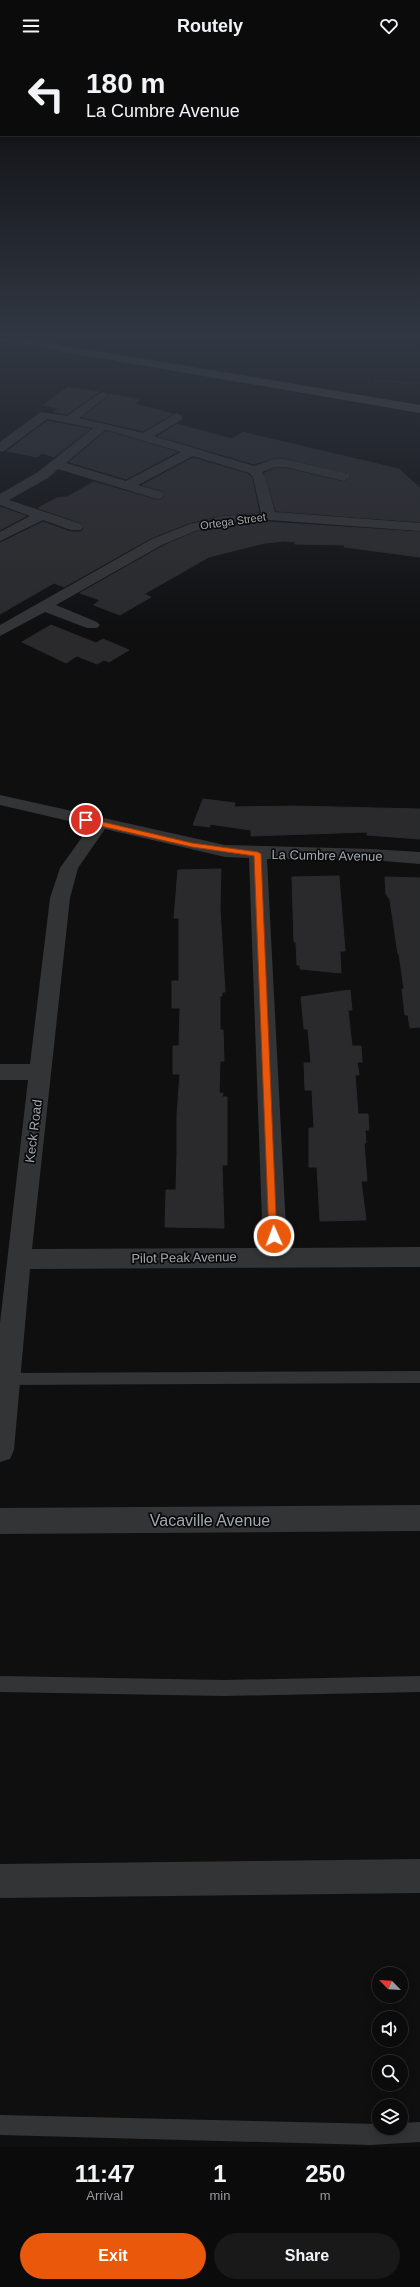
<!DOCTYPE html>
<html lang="en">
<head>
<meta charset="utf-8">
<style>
  body { margin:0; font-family:Arial,sans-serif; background:#19191a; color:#f1f3f6; height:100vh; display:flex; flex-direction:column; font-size:15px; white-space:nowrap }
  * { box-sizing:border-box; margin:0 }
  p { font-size:13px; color:#9a9b9d }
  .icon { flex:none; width:22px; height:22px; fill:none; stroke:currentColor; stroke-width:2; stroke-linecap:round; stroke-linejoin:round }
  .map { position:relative; height:2095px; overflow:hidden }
  .side { display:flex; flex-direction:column; background:#0b0b0c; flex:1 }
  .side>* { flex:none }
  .top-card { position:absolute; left:0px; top:0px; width:420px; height:84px; box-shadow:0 2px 10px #0003,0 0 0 1px #2b2b2d; background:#0b0b0c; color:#f1f3f6; overflow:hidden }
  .needle { width:26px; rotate:294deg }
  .tools { position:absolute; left:372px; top:1915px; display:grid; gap:8px }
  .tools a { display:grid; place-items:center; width:36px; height:36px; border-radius:50%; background:#0b0b0c; box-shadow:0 2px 10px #0003,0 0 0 1px #2b2b2d; font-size:20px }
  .pin { position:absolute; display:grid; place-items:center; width:34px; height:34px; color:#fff; margin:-17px; border:2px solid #fff; border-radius:50%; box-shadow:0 1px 4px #0007 }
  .me { position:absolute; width:44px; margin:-22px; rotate:358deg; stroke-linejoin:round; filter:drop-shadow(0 0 3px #0008) }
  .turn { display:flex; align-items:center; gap:14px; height:84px; padding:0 20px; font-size:18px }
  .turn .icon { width:52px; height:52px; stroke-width:2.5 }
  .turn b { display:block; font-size:28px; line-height:34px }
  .eta { display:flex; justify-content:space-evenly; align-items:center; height:68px; text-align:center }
  .eta b { font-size:24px; font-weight:700; line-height:28px }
  .button { display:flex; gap:8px; margin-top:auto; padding:8px 20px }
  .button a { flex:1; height:46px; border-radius:24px; background:#ea580c; color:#fff; font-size:16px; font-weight:700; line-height:46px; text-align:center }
  .button a+a { background:#19191a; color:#f1f3f6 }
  header { display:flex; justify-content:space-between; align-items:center; height:52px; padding:0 20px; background:#0b0b0c; font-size:18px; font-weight:700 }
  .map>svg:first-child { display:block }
  .building { fill:#2a2a2c; stroke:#292a2c }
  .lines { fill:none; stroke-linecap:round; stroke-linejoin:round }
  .path { stroke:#37393b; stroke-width:1.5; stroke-dasharray:1 1.5; stroke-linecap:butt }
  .service { fill:#333436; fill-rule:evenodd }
  .minor { fill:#333436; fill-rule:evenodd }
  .secondary { fill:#3f4144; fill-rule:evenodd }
  .route { fill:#ea580c; stroke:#983908 }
  .labels { text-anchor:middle; stroke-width:3.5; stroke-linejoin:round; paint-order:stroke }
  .far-street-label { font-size:11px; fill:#a2a8af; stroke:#0a0a0b }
  .street-label { font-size:13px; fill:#a2a8af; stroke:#0a0a0b }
  .near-street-label { font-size:16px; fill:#a2a8af; stroke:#0a0a0b }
</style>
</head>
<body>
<header><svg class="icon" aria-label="menu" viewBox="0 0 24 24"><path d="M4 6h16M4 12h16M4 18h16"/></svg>Routely<svg class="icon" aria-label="heart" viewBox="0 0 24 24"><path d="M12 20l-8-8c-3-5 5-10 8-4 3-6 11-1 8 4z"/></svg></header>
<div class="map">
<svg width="420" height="2095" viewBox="0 0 420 2095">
  <rect width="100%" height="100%" fill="#0f0f10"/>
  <g class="building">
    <polygon points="68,335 71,336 99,340 67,362 54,360 59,357 43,353"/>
    <polygon points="109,342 136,347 139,348 135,352 173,362 143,379 82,365 107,346"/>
    <polygon points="47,369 90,377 54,405 42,401 37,405 7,399"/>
    <polygon points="177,372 232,387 243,380 246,381 399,417 420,436 420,470 276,459 264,421 275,416 285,416 344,430 351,425 350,422 285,406 274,406 254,412 158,384"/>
    <polygon points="105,380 111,380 177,400 126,427 69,410"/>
    <polygon points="193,406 248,422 252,426 259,460 223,463 189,471 151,486 64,535 54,531 0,562 0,491 43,470 71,480 81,480 84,476 81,471 38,456 57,446 67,445 94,430 157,448 162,447 165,444 162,439 142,433"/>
    <polygon points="0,455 26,464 0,478"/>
    <polygon points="269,470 420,480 420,505 344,495 345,493 295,492 295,490 285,489 265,491 209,505 144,542 151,545 120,563 94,553 100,548 80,541 163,494 195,480 223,473"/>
    <polygon points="51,573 96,591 103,587 129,598 109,610 104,608 97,612 77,604 66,611 22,590"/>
    <polygon points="203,747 235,751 234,755 292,754 420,757 420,787 367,783 367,780 251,784 251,778 210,772 210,775 193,773"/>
    <polygon points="221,817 220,857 225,940 222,940 222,944 220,944 220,978 223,978 224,1009 220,1009 219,1041 223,1041 222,1045 227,1045 227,1113 222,1113 224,1176 165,1175 166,1138 176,1138 177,1101 177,1063 180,1022 173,1022 173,994 179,994 180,956 172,956 172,929 179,929 179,866 174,866 178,818"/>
    <polygon points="339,824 345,899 340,899 341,921 300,917 300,913 297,913 296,890 294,890 292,825"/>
    <polygon points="385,825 420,826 420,975 410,976 408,963 405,963 402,937 404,937 399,902 398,902 390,848 386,842"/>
    <polygon points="350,938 352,958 348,958 352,994 361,994 362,1010 357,1010 359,1023 355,1023 358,1062 368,1062 369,1078 365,1078 366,1091 364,1091 367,1129 361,1129 366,1168 320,1169 317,1115 309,1115 309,1076 314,1076 312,1038 305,1038 304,1011 311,1011 308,977 304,977 301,945"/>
  </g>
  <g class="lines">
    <polyline class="path" points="375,331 380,329 420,332"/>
    <g class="service">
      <polygon points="420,1319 420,1331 7,1333 2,1331 0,1327 2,1323 7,1321"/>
      <polygon points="0,1624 225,1628 420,1624 420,1640 225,1644 0,1640"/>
      <polygon points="0,2063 379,2072 379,2076 401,2076 401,2071 420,2070 420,2090 371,2093 0,2083"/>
    </g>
    <g class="minor">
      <path d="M102,340L106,341L108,343L106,345L79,366L143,381L177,361L183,365L181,368L154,384L254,414L274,407H285L349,422L350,425L344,429L285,415H275L262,420L265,425L275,460L420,471V479L269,468L223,472L195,479L162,493L56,553L97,570L100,573L97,576H87L45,560L0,584V573L152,487L190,472L223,464L261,461L253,425L249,421L193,404L138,433L162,440L164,443L162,446L157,447L58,417L48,426L9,448L81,472L83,475L81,478H71L43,468L0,489V480L30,464L0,453V442L38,420L93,376L47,367L4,399L0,400V390L41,360L67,364ZM105,378L111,379L181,400L126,429L66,411Z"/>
      <path d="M0,743L225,793L371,797L420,800V812L371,808L267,807L287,1196L420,1195V1215L30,1217L14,1398L10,1407L0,1410V1271L28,1028H0V1012H30L50,846L60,816L90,774L0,753ZM105,777L225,805L249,806L263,1196L32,1197L70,846L78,816Z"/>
      <polygon points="420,1453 420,1479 0,1482 0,1456"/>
      <polygon points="420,1807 420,1841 0,1846 0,1812"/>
    </g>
    <polygon class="secondary" points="0,285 13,285 420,353 420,361 0,289"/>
  </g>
  <linearGradient id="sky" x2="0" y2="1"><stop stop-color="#080809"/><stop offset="0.49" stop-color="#313742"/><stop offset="1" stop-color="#313742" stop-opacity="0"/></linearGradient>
  <rect width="420" height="578" fill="url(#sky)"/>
  <polygon class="route" points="86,766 192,791 258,800 261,802 277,1186 274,1188 269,1184 254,804 192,795 83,770 82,768"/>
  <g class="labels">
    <g class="far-street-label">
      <text transform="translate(233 469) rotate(-8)" y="4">Ortega Street</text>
    </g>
    <g class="street-label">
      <text transform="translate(327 803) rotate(1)" y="5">La Cumbre Avenue</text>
      <text transform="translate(33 1079) rotate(-83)" y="5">Keck Road</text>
      <text transform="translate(184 1205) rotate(-1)" y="5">Pilot Peak Avenue</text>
    </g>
    <g class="near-street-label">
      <text x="210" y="1474">Vacaville Avenue</text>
    </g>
  </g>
</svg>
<div class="tools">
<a><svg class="needle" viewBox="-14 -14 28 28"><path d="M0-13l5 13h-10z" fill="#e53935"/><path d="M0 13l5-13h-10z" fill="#9a9b9d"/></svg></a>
<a><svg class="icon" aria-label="sound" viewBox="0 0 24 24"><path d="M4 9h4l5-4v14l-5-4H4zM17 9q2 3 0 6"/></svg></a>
<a><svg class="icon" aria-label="search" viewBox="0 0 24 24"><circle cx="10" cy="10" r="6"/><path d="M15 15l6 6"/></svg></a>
<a><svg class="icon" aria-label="layers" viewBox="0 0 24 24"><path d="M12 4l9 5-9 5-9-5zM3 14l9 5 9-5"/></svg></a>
</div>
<div class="pin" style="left:86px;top:768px;background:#d93025"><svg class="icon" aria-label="arrive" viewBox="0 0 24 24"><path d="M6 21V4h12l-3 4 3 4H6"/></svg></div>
<svg class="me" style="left:274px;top:1184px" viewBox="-20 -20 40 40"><circle r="17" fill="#ea580c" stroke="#fff" stroke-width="3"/><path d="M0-11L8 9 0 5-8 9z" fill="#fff"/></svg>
<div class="top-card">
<div class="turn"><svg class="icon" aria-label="left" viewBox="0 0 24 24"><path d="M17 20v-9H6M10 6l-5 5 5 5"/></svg><div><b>180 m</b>La Cumbre Avenue</div></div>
</div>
</div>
<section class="side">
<div class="eta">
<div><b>11:47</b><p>Arrival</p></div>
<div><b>1</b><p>min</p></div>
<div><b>250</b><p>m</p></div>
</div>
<div class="button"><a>Exit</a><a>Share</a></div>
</section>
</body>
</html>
